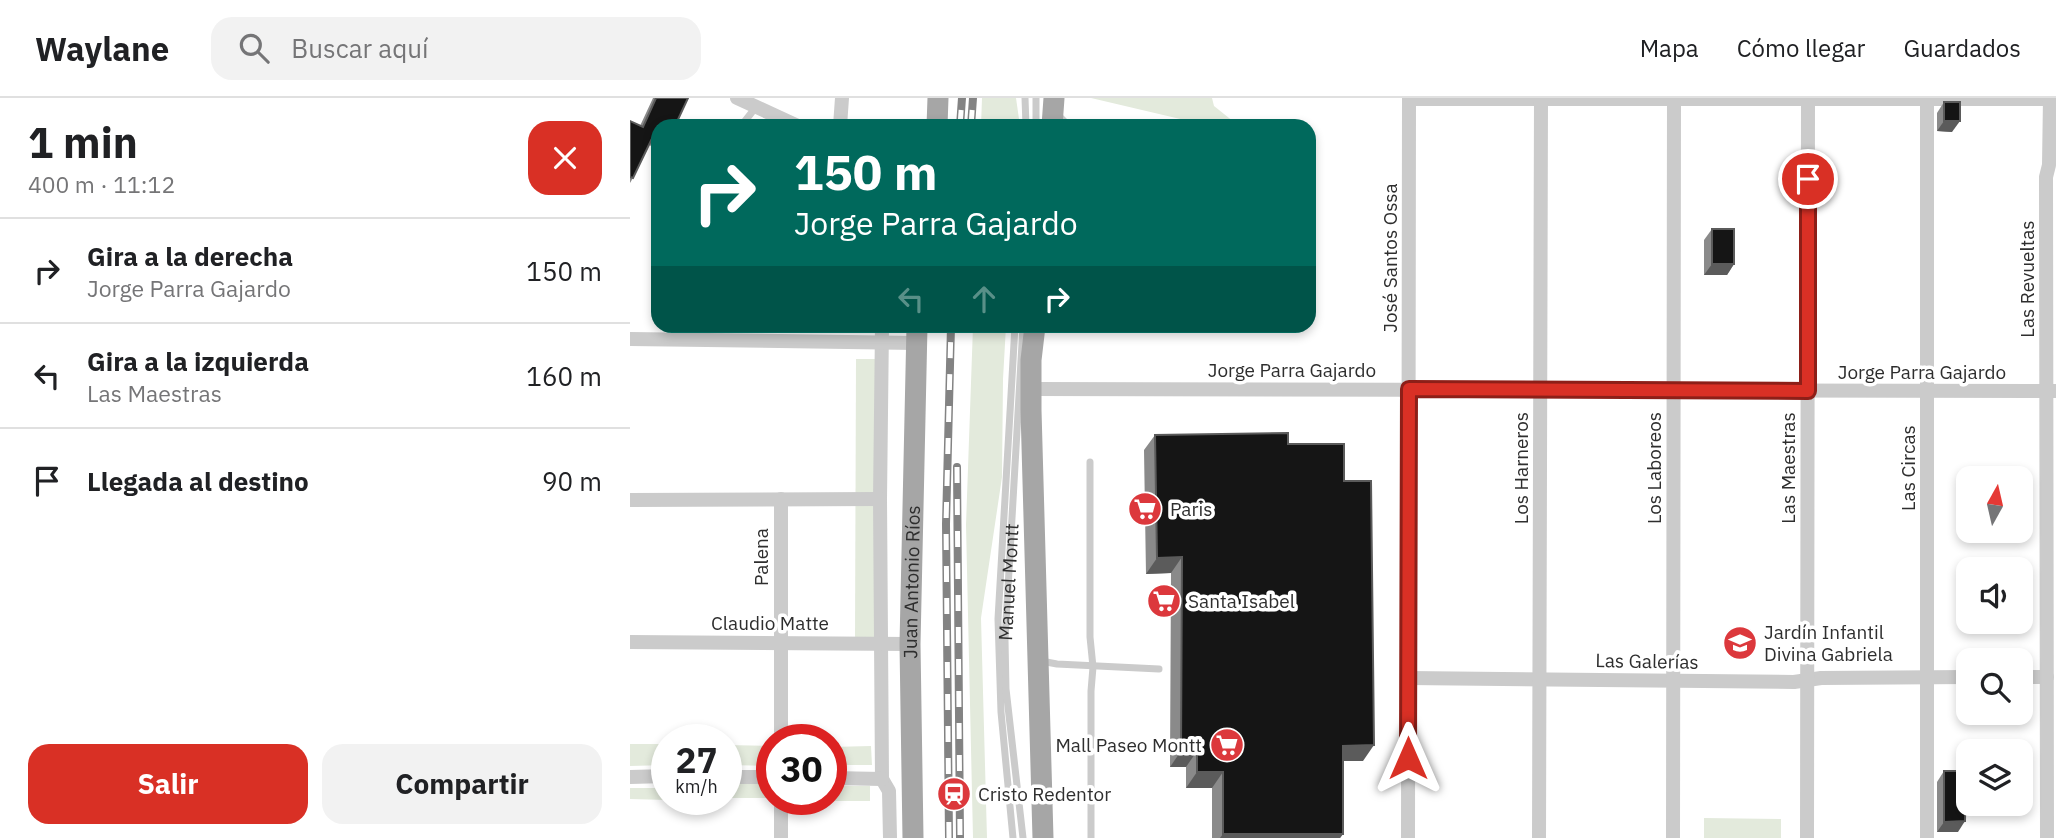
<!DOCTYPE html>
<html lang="es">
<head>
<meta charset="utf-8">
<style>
  body { margin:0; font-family:"IBM Plex Sans",sans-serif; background:#f2f2f2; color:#202124; height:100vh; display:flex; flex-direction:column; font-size:26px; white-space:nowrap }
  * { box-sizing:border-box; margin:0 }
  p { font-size:23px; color:#757577 }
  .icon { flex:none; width:38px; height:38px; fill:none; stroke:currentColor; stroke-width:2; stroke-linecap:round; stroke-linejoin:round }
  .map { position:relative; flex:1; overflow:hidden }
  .details { display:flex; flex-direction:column; background:#fff; width:630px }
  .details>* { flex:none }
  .guide { position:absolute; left:21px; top:21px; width:665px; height:214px; border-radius:21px; box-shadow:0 4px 10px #0003; background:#00695c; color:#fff; overflow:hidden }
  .needle { width:46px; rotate:8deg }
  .tools { position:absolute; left:1326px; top:368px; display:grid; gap:14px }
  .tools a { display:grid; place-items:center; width:77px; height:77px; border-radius:14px; background:#fff; box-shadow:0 4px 10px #0003; font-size:35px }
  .speed { position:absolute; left:21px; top:626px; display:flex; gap:14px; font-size:35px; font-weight:700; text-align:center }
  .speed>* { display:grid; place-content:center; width:91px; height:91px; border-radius:50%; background:#fff; box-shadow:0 4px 10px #0003; line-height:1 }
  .speed small { font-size:18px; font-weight:400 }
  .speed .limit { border:10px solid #d22; background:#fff; color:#111 }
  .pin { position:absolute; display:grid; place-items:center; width:60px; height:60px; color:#fff; margin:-30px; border:4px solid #fff; border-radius:50%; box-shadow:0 2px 7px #0007 }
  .me { position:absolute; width:77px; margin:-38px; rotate:0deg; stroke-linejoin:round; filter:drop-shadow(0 0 5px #0008) }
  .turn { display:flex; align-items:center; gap:24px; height:147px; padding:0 28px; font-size:32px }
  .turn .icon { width:91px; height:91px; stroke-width:2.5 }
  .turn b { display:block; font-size:49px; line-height:60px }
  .lanes { display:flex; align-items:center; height:66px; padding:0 28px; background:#0003; justify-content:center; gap:35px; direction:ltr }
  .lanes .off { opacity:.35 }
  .round { display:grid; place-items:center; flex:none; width:74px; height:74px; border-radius:21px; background:#f2f2f2 }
  .headline { display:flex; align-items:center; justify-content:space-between; height:119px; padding:0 28px }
  h1 { font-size:42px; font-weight:700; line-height:52px }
  .button { display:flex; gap:14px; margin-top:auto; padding:14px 28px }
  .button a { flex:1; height:80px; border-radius:21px; background:#d93025; color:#fff; font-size:28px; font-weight:700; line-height:80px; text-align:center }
  .button a+a { background:#f2f2f2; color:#202124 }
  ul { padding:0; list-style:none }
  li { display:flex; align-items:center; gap:21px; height:105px; padding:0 28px; border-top:2px solid #e0e0e0 }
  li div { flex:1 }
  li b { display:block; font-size:26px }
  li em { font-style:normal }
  header { display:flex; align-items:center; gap:42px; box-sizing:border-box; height:98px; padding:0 35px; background:#fff; border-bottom:2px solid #e0e0e0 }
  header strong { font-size:33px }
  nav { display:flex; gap:38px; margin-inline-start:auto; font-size:24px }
  .search { width:490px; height:63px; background:#f2f2f2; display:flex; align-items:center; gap:18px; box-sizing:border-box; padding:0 24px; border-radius:21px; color:#757577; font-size:26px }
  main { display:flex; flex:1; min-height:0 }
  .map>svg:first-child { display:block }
  .green { fill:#e3eadc }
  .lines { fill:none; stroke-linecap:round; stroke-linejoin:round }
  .lane { stroke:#cbcbcb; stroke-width:7 }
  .street { stroke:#cbcbcb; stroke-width:14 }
  .primary { stroke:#a6a6a6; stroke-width:21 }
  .rail-casing { stroke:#838383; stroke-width:8 }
  .rail { stroke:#fff; stroke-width:5; stroke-dasharray:16; stroke-linecap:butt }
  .wall { fill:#8a8a8a }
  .shaded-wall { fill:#5b5b5b }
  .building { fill:#151515; stroke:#5b5b5b; stroke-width:2 }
  .route-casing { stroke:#8d1f18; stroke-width:18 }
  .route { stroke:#d93025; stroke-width:12 }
  .labels { text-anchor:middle; stroke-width:7; stroke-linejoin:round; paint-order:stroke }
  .street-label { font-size:19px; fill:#2e2e2e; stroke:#fff }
  .poi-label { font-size:19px; fill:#2e2e2e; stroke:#fff; text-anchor:start }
</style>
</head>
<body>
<header>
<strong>Waylane</strong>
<div class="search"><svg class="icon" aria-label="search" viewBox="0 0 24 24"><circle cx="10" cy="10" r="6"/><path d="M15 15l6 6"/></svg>Buscar aquí</div>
<nav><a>Mapa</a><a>Cómo llegar</a><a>Guardados</a></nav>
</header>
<main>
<section class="details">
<div class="headline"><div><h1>1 min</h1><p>400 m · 11:12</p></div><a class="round" style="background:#d93025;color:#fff"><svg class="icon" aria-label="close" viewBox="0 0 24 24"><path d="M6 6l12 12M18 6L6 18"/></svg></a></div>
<ul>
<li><svg class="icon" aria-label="right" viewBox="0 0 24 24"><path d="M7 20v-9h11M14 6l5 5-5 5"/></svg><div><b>Gira a la derecha</b><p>Jorge Parra Gajardo</p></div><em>150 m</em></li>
<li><svg class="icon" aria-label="left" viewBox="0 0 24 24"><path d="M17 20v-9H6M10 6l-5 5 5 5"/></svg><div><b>Gira a la izquierda</b><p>Las Maestras</p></div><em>160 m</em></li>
<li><svg class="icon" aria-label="arrive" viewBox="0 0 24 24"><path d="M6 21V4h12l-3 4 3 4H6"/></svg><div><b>Llegada al destino</b></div><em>90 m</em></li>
</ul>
<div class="button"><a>Salir</a><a>Compartir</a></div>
</section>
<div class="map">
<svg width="1426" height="740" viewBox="0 0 1426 740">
  <rect width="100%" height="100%" fill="#fff"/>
  <g class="green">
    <polygon points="352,0 386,0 390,28 351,28"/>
    <polygon points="461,0 582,0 584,8 609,28 580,28"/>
    <polygon points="343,228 376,228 373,281 372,379 351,520 357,740 343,740 336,427"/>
    <polygon points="226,261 255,261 253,541 225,540"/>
    <polygon points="0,646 37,646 37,667 0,668"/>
    <polygon points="96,647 142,648 142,668 96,667"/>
    <polygon points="241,648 242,667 201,667 201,649"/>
    <rect x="96" y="686" width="46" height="14"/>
    <polygon points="201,688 240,688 240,703 157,703 201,702"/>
    <polygon points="0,690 37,690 37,702 0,701"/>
    <polygon points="1074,720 1151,721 1151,740 1074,740"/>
  </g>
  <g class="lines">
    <g class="lane">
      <polyline points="395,0 396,28"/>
      <polyline points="427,16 439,28"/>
      <polyline points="111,28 126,9"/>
      <polyline points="406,28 406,0"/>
      <polyline points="460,364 460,539 463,569 461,593 461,740"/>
      <polyline points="411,563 427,566 529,571"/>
      <polyline points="383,740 371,614 368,521 385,228"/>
      <path id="s1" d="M393,740L376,591L375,542L393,228"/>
    </g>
    <g class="street">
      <polyline points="107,0 168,28"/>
      <polyline points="779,1 1420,1"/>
      <polyline points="210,28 212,0"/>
      <polyline points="252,228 250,401 252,681 259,693 260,740"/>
      <polyline points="0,241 286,245"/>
      <polyline points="401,291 1426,293"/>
      <polyline points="0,402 250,401"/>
      <polyline points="0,544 280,546"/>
      <polyline points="1391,579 1417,579"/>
      <polyline points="778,580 1164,584 1191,580 1339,579"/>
      <polyline points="151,642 151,401"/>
      <polyline points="0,679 37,678"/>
      <polyline points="96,679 142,679"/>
      <polyline points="201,680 252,681"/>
      <polyline points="151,740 151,702"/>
      <polyline points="778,740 779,0"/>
      <polyline points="909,740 911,0"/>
      <polyline points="1043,740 1044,0"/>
      <polyline points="1177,740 1178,0"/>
      <polyline points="1297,740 1297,0"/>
      <polyline points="1417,740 1416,79 1419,67 1420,0"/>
    </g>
    <g class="primary">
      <polyline points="307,28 308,0"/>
      <polyline points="422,28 424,0"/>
      <polyline points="405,228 401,262 401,312 413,740"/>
      <path id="s2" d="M283,740L280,546L287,228"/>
    </g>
    <g class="rail-casing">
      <g id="rail">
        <polyline points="330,28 332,0"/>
        <polyline points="341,28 343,0"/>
        <polyline points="327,369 330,740"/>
        <polyline points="319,740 316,426 321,228"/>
      </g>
    </g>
    <use href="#rail" class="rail"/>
  </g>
  <g class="wall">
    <polygon points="23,0 58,0 28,28 28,51 19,47 3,80 0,85 0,23 10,28"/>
    <polygon points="1314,4 1322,34 1307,33 1307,15"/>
    <polygon points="1082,131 1104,166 1097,177 1074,177 1074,142"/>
    <polygon points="525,337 658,346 714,383 733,663 713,663 713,736 710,740 582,740 582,690 556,690 556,669 540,669 541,475 516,476 514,352"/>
    <polygon points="1314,673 1328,734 1307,734 1307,684"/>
  </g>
  <g class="shaded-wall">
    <polygon points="1314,23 1330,23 1322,34 1307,33"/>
    <polygon points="1082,166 1104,166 1097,177 1074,177"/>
    <polygon points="552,459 541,475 516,476 527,460"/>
    <polygon points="744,647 733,663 702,663 713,648"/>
    <polygon points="551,653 567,653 556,669 540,669"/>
    <polygon points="567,674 593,674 582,690 556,690"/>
    <polygon points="1335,723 1328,734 1307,734 1314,724"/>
    <polygon points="593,736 713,736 710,740 590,740"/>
  </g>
  <g class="building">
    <polygon points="26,0 58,0 45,28 28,28 28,30 27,30 3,80 0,79 0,23 13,29"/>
    <rect x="1314" y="4" width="16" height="19"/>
    <rect x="1082" y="131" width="22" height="35"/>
    <polygon points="658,335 658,346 714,346 714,383 741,383 744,647 713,648 713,736 593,736 593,674 567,674 567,653 551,653 552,459 527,460 525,337"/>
    <polygon points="1314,673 1336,673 1335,723 1314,724"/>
  </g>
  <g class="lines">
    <g class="route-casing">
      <polyline id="route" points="778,660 779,291 1178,293 1178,81"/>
    </g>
    <use href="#route" class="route"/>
  </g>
  <defs>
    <g id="supermarket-disc" transform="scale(1.75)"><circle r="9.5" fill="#dc383c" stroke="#fff"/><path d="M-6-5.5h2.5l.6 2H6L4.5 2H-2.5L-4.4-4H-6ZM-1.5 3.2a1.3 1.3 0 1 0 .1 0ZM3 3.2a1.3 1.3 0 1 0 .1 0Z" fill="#fff"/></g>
    <g id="school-disc" transform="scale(1.75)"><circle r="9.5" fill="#dc383c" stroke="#fff"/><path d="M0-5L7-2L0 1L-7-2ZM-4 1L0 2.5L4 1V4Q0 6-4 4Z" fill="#fff"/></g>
    <g id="station-disc" transform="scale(1.75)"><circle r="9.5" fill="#dc383c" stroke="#fff"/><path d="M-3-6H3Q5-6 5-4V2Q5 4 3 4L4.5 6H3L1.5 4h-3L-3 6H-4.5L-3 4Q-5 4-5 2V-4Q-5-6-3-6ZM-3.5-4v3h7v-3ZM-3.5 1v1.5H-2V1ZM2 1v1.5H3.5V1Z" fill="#fff"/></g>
  </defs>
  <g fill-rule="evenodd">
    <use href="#supermarket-disc" x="515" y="411"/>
    <use href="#supermarket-disc" x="534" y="503"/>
    <use href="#school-disc" x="1110" y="545"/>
    <use href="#supermarket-disc" x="597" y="647"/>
    <use href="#station-disc" x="324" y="696"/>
  </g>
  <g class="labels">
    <g class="street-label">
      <text transform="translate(760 160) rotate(-90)" y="7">José Santos Ossa</text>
      <text transform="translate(1397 181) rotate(-90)" y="7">Las Revueltas</text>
      <text x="662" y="279">Jorge Parra Gajardo</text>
      <text x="1292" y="281">Jorge Parra Gajardo</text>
      <text transform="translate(891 370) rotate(-90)" y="7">Los Harneros</text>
      <text transform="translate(1024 370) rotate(-90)" y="7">Los Laboreos</text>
      <text transform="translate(1158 370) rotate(-90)" y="7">Las Maestras</text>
      <text transform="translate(1278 370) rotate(-90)" y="7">Las Circas</text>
      <text transform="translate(131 459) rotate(-90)" y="7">Palena</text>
      <text dy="7" stroke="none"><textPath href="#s2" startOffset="256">Juan Antonio Ríos</textPath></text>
      <text dy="7" stroke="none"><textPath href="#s1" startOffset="257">Manuel Montt</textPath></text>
      <text x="140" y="532">Claudio Matte</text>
      <text transform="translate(1017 563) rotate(1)" y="7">Las Galerías</text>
    </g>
    <g class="poi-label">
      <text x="540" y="418">Paris</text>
      <text x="558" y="510">Santa Isabel</text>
      <text x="1134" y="541">Jardín Infantil<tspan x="1134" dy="22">Divina Gabriela</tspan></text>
      <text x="572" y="654" text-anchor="end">Mall Paseo Montt</text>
      <text x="348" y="703">Cristo Redentor</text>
    </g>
  </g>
</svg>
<div class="tools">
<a><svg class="needle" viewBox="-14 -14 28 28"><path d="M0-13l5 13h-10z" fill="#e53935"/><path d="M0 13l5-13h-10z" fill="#757577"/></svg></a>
<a><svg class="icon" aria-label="sound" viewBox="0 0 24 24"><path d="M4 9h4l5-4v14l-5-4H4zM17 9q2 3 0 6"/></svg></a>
<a><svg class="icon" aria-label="search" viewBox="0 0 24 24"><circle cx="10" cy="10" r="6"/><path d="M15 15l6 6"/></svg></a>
<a><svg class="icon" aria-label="layers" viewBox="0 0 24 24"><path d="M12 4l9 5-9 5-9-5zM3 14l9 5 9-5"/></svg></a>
</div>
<div class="speed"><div>27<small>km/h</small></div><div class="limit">30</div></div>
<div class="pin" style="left:1178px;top:81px;background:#d93025"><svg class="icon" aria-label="arrive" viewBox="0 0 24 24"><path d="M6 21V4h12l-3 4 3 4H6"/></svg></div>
<svg class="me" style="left:778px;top:660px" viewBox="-20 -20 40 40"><path d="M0-17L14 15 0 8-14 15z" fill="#d93025" stroke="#fff" stroke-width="4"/></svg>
<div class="guide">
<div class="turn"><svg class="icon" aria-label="right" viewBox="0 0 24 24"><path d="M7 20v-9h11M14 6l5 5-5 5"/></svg><div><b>150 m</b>Jorge Parra Gajardo</div></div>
<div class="lanes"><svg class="icon off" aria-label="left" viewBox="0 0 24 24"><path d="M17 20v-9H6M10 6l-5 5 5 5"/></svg><svg class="icon off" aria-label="ahead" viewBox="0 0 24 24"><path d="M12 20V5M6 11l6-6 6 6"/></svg><svg class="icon" aria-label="right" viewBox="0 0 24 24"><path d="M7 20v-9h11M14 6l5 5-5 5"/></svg></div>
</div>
</div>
</main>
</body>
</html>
